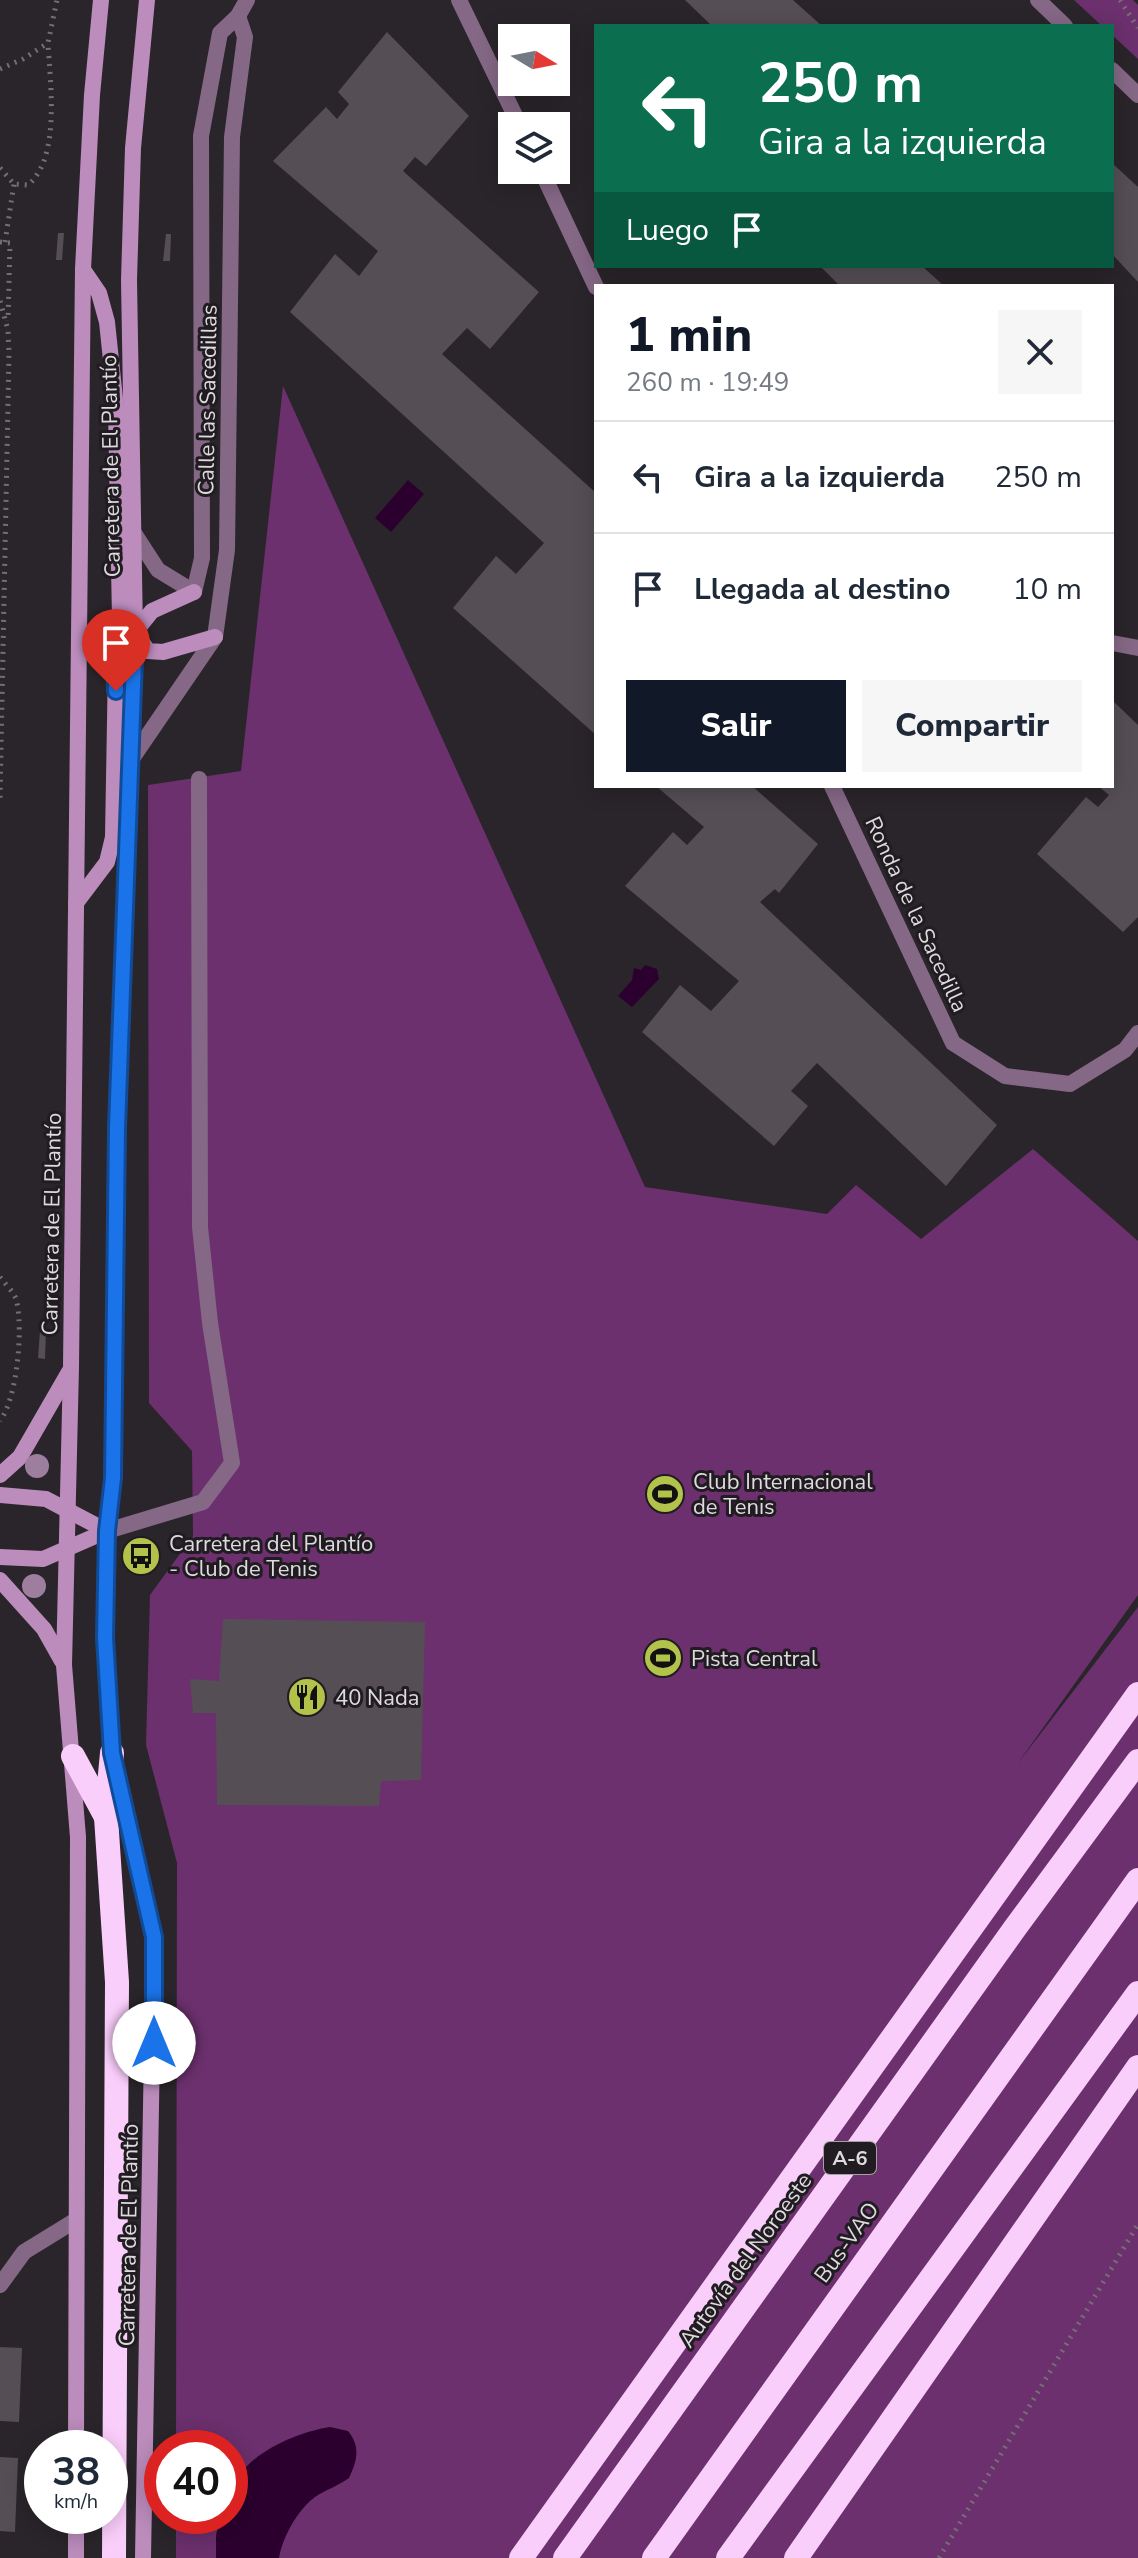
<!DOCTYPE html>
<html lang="es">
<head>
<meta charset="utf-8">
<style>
  body { margin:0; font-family:"Nunito Sans",sans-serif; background:#f6f6f7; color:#1f2937; height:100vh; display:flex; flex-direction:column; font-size:30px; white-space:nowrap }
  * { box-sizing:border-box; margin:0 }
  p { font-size:26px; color:#747a83 }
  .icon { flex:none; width:44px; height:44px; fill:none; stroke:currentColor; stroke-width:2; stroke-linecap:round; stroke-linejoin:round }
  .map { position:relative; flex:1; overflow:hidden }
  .panel { position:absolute; left:594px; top:284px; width:520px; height:504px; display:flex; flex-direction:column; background:#fff; border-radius:0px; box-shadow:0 4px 20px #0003 }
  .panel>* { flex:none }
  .banner { position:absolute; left:594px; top:24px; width:520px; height:244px; border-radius:0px; box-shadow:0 4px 20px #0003; background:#0b6e4f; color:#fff; overflow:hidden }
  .needle { width:52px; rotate:100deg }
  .tools { position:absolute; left:498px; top:24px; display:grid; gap:16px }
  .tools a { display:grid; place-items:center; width:72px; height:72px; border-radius:0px; background:#fff; box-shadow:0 4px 20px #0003; font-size:40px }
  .speed { position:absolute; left:24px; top:2430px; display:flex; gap:16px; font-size:40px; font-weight:700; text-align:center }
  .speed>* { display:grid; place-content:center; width:104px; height:104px; border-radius:50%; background:#fff; box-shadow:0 4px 20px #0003; line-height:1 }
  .speed small { font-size:20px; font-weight:400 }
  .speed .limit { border:12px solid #d22; background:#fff; color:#111 }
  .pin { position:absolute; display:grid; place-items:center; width:68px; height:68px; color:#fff; margin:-82px -34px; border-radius:50% 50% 50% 0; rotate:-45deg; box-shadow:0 0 8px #0007 }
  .pin .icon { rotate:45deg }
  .me { position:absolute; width:88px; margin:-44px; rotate:0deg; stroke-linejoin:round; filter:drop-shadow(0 0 6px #0008) }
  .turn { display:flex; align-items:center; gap:28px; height:168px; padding:0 32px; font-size:36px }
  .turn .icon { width:104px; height:104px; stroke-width:2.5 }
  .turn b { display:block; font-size:56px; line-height:68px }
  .then { display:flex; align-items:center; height:76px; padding:0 32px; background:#0003; gap:16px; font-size:30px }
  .round { display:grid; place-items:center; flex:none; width:84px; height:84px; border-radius:0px; background:#f6f6f7 }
  .summary { display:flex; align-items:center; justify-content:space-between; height:136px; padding:0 32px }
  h1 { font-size:48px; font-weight:800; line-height:60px; color:#111827 }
  .cta { display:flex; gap:16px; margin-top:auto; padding:16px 32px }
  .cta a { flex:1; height:92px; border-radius:0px; background:#111827; color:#fff; font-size:32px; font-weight:800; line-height:92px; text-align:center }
  .cta a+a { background:#f6f6f7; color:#1f2937 }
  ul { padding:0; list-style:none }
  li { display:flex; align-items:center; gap:24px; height:112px; padding:0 32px; border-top:2px solid #e0e1e3 }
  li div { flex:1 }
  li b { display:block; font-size:30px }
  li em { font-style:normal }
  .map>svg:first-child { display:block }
  .green { fill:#6b306d }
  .water { fill:#2b002e }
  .building { fill:#554f55 }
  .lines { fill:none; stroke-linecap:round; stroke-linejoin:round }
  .path { stroke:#736f73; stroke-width:5; stroke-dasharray:2 6; stroke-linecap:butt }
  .lane { stroke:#856886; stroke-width:16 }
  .street { stroke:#856886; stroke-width:16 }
  .secondary { stroke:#bb8cbc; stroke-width:16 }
  .highway { stroke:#facefb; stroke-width:24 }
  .tree { fill:#9e7e9e }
  .route-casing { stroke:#114b97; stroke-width:20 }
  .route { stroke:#1a73e8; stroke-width:14 }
  .labels { text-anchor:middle; stroke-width:6; stroke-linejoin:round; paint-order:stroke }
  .shield { fill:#211c21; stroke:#a5a2a5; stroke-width:2 }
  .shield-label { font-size:20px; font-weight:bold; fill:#dedbde }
  .street-label { font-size:22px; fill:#dedbde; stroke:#211c21 }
  .poi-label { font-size:22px; fill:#dedbde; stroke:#211c21; text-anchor:start }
</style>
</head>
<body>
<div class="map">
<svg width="1138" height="2558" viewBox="0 0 1138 2558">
  <rect width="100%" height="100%" fill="#2a252a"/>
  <g class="green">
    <polygon points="1074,0 1133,0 1138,5 1138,59 1112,35 1112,26 1102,26"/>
    <polygon points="283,386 645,1187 827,1214 856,1185 921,1239 1033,1149 1138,1241 1138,1595 1018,1763 1138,1607 1138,2558 176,2558 176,2516 230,2516 230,2448 176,2448 177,1863 146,1745 150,1595 193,1536 192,1451 149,1403 148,785 241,771"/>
  </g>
  <g class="water">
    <polygon points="408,480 424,494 391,532 375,518"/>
    <polygon points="645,965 657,969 659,979 632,1007 618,996 632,980 634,968 641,970"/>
    <path d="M330,2427L348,2431C361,2447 357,2461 349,2478C338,2486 325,2490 315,2497C298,2509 282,2538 279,2558H216V2535L221,2516H230C230,2510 229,2503 230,2497C236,2457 296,2432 330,2427Z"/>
  </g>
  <g class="building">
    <polygon points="685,0 793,0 822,26 712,26"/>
    <polygon points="387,32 469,116 426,166 415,157 403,171 539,292 490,349 467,328 442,354 596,493 596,735 453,608 496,556 516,574 544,543 290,312 335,254 359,276 378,251 273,161 326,107 337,119 349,104 338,92"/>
    <polygon points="1112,163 1138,187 1138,282 1112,254"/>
    <polygon points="58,233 64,233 62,260 56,260"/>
    <polygon points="166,234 171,234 170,261 163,261"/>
    <polygon points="820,266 922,266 944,286 840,286"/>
    <polygon points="1112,700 1138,725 1138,917 1123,932 1037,854 1086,797 1098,807 1109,795 1098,786 1112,786"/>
    <polygon points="656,786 752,786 818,844 779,893 775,889 760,902 997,1125 946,1186 817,1063 791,1091 808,1106 774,1146 642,1032 680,985 711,1011 739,981 625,886 673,832 687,845 704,827"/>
    <polygon points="40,1331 46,1331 45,1359 38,1358"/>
    <polygon points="141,1543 147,1543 146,1571 139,1570"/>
    <polygon points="223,1619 425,1622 421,1780 381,1781 379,1806 217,1805 216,1713 193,1713 190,1679 219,1681"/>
    <polygon points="0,2347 22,2348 19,2422 0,2421"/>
    <polygon points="0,2457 18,2458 15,2532 0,2531"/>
  </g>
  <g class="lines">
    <g class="path">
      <polyline points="1120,0 1138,28"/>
      <polyline points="0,69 23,59 48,43 57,0"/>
      <path d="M0,168L14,184L28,185C61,157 50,83 48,43"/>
      <polyline points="0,242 10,243 8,321"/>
      <polyline points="5,242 14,184"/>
      <polyline points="0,301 8,330 9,353 0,798"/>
      <path d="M0,1277C6,1285 16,1294 17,1303C23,1332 17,1398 0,1421"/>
      <polyline points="939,2558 1138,2224"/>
    </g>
    <g class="lane">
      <polyline points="1112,643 1138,648"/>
      <polyline points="107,1531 203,1502 232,1463 210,1323 200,1227 199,779"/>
    </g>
    <g class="street">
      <polyline points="459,0 520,126"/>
      <polyline points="1038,0 1065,26"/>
      <polyline points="1112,70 1138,95"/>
      <polyline points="541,170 596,287"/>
      <polyline points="132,530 158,570 194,592 202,558 201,136 220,33 238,16 247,0"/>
      <polyline points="131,760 215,637 227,550 232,137 245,37 238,16"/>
      <polyline points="832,786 953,1043 1005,1076 1070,1084 1125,1050 1138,1033"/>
      <polyline points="0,2285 24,2252 76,2220"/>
    </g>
    <g class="secondary">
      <polyline points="84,271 99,293 107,322 116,408 120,619 135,632 148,651 163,652 215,637"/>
      <polyline points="76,903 107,862 113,837 116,663 120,643 135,632 152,611 194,592"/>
      <polyline points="0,1475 20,1457 69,1372"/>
      <polyline points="0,1495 46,1499 107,1531"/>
      <polyline points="0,1557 43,1559 107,1531"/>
      <polyline points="0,1580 44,1629 62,1661"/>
      <polyline points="76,2448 78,1837 64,1665 71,1367 83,269 92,95 101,0"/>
      <polyline points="76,2558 76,2516"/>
      <polyline points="143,2558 154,1937 112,1753 105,1638 107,1531 113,1478 117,1128 135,632 129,280 133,148 147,0"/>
    </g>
    <g class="highway">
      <polyline points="112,1753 106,1817 117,1982 114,2558"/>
      <polyline points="73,1756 106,1817"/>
      <polyline points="521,2558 1138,1694"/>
      <polyline points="565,2558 1015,1928 1138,1761"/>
      <polyline points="654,2558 1138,1880"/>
      <polyline points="728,2558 1138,1993"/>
      <polyline points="796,2558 1138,2067"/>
    </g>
  </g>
  <g class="tree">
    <circle cx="37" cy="1466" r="12"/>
    <circle cx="34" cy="1586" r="12"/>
  </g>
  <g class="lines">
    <g class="route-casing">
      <path id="route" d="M116,691C116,663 110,650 135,632L117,1128L113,1478L107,1531L105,1638L109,1704L112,1753L154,1937V2043"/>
    </g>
    <use href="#route" class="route"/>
  </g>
  <defs>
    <g id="stadium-disc" transform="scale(2)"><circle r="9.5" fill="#b3c24b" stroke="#211c21"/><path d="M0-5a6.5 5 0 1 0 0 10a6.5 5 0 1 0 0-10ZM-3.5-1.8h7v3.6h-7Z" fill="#111"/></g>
    <g id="bus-disc" transform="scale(2)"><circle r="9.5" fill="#b3c24b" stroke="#211c21"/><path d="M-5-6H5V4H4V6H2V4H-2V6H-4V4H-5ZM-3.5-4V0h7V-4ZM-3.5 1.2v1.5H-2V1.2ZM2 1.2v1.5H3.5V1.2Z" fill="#111"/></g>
    <g id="restaurant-disc" transform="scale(2)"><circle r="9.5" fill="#b3c24b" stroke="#211c21"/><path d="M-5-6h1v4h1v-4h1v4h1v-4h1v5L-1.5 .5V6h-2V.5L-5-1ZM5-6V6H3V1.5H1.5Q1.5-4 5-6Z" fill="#111"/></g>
  </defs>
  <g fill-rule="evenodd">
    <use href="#stadium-disc" x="665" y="1494"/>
    <use href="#bus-disc" x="141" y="1556"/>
    <use href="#stadium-disc" x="663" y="1658"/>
    <use href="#restaurant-disc" x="307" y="1697"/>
  </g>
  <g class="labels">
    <rect class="shield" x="824" y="2142" width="52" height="32" rx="6"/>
    <g class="shield-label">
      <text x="850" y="2165">A-6</text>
    </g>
    <g class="street-label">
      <text transform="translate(207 400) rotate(-89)" y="8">Calle las Sacedillas</text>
      <text transform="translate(110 466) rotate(-91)" y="8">Carretera de El Plantío</text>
      <text transform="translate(917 914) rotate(65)" y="8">Ronda de la Sacedilla</text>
      <text transform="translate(51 1224) rotate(-89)" y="8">Carretera de El Plantío</text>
      <text transform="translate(128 2235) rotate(-89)" y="8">Carretera de El Plantío</text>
      <text transform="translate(846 2242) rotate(-54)" y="8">Bus-VAO</text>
      <text transform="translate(745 2260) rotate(-54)" y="8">Autovía del Noroeste</text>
    </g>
    <g class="poi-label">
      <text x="693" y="1489">Club Internacional<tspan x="693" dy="25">de Tenis</tspan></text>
      <text x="169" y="1551">Carretera del Plantío<tspan x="169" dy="25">- Club de Tenis</tspan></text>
      <text x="691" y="1666">Pista Central</text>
      <text x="335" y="1705">40 Nada</text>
    </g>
  </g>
</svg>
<div class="tools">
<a><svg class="needle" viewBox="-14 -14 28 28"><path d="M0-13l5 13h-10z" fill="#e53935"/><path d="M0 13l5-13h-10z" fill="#747a83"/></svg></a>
<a><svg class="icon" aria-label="layers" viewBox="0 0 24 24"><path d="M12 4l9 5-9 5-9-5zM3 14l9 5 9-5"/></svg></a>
</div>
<div class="speed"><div>38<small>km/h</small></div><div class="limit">40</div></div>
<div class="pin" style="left:116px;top:691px;background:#d93025"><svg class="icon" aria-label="arrive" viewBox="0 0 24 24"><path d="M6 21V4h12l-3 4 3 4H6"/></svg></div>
<svg class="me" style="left:154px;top:2043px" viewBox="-20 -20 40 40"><circle r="19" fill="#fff"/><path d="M0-13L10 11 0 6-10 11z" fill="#1a73e8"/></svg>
<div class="banner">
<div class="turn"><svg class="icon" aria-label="left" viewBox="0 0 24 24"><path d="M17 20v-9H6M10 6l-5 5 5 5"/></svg><div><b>250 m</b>Gira a la izquierda</div></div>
<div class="then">Luego<svg class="icon" aria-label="arrive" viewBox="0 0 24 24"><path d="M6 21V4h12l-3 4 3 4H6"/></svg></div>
</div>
<section class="panel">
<div class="summary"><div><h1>1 min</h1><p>260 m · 19:49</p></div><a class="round"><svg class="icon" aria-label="close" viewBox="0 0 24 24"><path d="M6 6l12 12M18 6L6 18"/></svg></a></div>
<ul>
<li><svg class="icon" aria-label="left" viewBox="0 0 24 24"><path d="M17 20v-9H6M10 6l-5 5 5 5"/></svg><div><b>Gira a la izquierda</b></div><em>250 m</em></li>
<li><svg class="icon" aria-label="arrive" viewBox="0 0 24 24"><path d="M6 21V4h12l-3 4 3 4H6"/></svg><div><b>Llegada al destino</b></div><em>10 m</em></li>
</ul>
<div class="cta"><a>Salir</a><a>Compartir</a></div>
</section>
</div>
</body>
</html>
